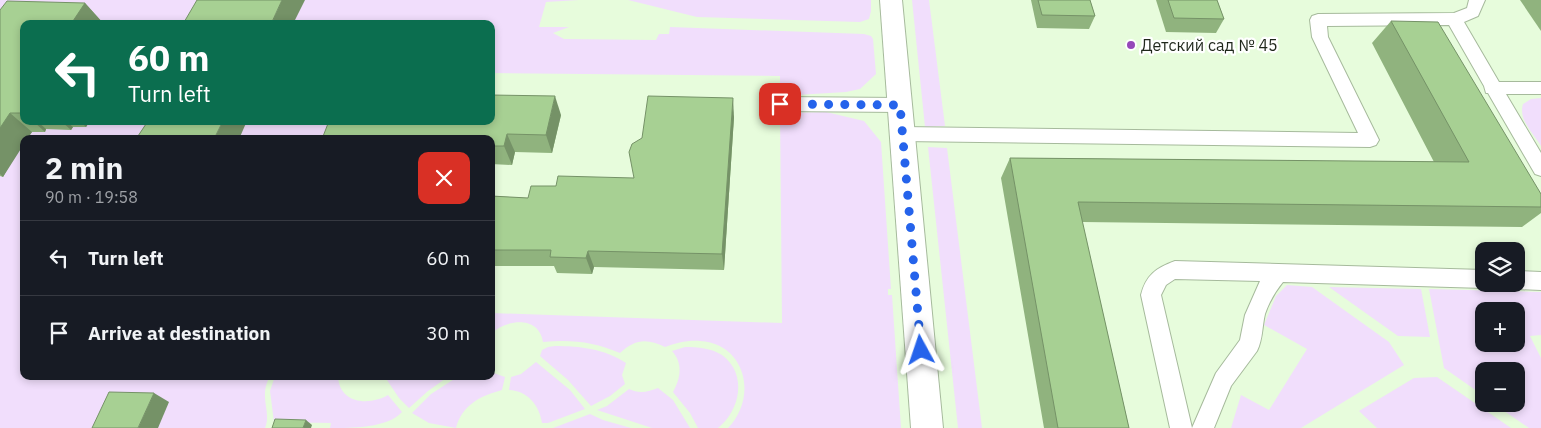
<!DOCTYPE html>
<html lang="en">
<head>
<meta charset="utf-8">
<style>
  body { margin:0; font-family:"IBM Plex Sans",sans-serif; background:#242831; color:#f1f3f6; height:100vh; display:flex; flex-direction:column; font-size:19px; white-space:nowrap }
  * { box-sizing:border-box; margin:0 }
  p { font-size:16px; color:#9ea1a6 }
  .icon { flex:none; width:28px; height:28px; fill:none; stroke:currentColor; stroke-width:2; stroke-linecap:round; stroke-linejoin:round }
  .map { position:relative; flex:1; overflow:hidden }
  .panel { position:absolute; left:20px; top:135px; width:475px; height:245px; display:flex; flex-direction:column; background:#171b24; border-radius:10px; box-shadow:0 2px 8px #0003 }
  .panel>* { flex:none }
  .guide { position:absolute; left:20px; top:20px; width:475px; height:105px; border-radius:10px; box-shadow:0 2px 8px #0003; background:#0b6e4f; color:#fff; overflow:hidden }
  .fabs { position:absolute; left:1475px; top:242px; display:grid; gap:10px }
  .fabs a { display:grid; place-items:center; width:50px; height:50px; border-radius:10px; background:#171b24; box-shadow:0 2px 8px #0003; font-size:25px }
  .pin { position:absolute; display:grid; place-items:center; width:42px; height:42px; color:#fff; margin:-21px; border-radius:10px; box-shadow:0 2px 8px #0006 }
  .me { position:absolute; width:55px; margin:-28px; rotate:355deg; stroke-linejoin:round; filter:drop-shadow(0 0 4px #0008) }
  .turn { display:flex; align-items:center; gap:18px; height:105px; padding:0 25px; font-size:22px }
  .turn .icon { width:65px; height:65px; stroke-width:2.5 }
  .turn b { display:block; font-size:35px; line-height:42px }
  .round { display:grid; place-items:center; flex:none; width:52px; height:52px; border-radius:10px; background:#242831 }
  .overview { display:flex; align-items:center; justify-content:space-between; height:85px; padding:0 25px }
  h1 { font-size:30px; font-weight:700; line-height:38px }
  ul { padding:0; list-style:none }
  li { display:flex; align-items:center; gap:15px; height:75px; padding:0 25px; border-top:1px solid #363941 }
  li div { flex:1 }
  li b { display:block; font-size:19px }
  li em { font-style:normal }
  .map>svg:first-child { display:block }
  .green { fill:#f1defc; fill-rule:evenodd }
  .lines { fill:none; stroke-linecap:round; stroke-linejoin:round }
  .lane-casing { stroke:#a6ba9c; stroke-width:2 }
  .street-casing { stroke:#a6ba9c; stroke-width:2 }
  .lane { fill:#fff; fill-rule:evenodd }
  .street { fill:#fff; fill-rule:evenodd }
  .wall { fill:#90b37e }
  .shaded-wall { fill:#759267 }
  .building { fill:#a7d093; stroke:#759267 }
  .route { stroke:#2563eb; stroke-width:9; stroke-dasharray:0 16.2 }
  .poi-dot { fill:#9548b9; stroke:#fff; stroke-width:2 }
  .labels { text-anchor:middle; stroke-width:4.5; stroke-linejoin:round; paint-order:stroke }
  .poi-label { font-size:16px; fill:#1f271b; stroke:#fff; text-anchor:start }
</style>
</head>
<body>
<div class="map">
<svg width="1541" height="428" viewBox="0 0 1541 428">
  <rect width="100%" height="100%" fill="#e7fcdc"/>
  <g class="green">
    <path d="M0,0H579L546,2L539,27H569L553,33L564,39L656,40L659,34H669L670,27L864,34L871,36L873,39L876,74L860,89L846,92L780,96V76L491,73V24H24V121H333L327,139H24V376H270C258,398 272,411 265,428H0Z"/>
    <polygon points="628,0 871,0 871,11 869,19 860,22 697,17"/>
    <polygon points="912,0 929,0 945,126 925,127"/>
    <path d="M1541,98V146C1533,133 1518,119 1523,104L1531,99Z"/>
    <path d="M826,112L864,121L881,142L891,289H888V295H892L901,428H728C758,397 746,344 700,341C688,340 676,343 665,347C647,338 635,339 620,353C595,342 571,339 543,342C539,315 506,319 491,334V313L782,323L780,113Z"/>
    <polygon points="928,147 947,148 982,428 958,428"/>
    <polygon points="1287,285 1312,287 1389,342 1404,365 1301,428 1231,428 1241,395 1269,410 1307,349 1264,325 1276,296"/>
    <polygon points="1329,287 1421,289 1430,337 1398,336"/>
    <path d="M1429,289L1541,292V335L1530,336L1541,358V428H1529L1494,404H1516V371H1484V396L1444,368ZM1484,311H1516V344H1484Z"/>
    <path d="M555,346C580,346 605,349 626,363L622,375L625,384L610,396L591,406L568,380L540,356L542,350L548,347Z"/>
    <path d="M685,347C698,347 711,348 722,355C748,374 740,411 718,428H698L690,413L673,392C681,378 683,363 672,351Z"/>
    <path d="M536,362L570,390L585,409L548,423H542C539,405 528,391 509,390L511,377L521,374Z"/>
    <path d="M491,372L505,377L502,390C480,396 462,405 456,428L429,423L412,413L431,394L459,376H491Z"/>
    <path d="M275,376H338C339,404 369,406 388,395L402,412C388,428 352,428 330,428L331,423L274,422L270,391Z"/>
    <polygon points="390,376 449,376 428,391 409,408 399,398 387,380"/>
    <polygon points="1437,377 1511,428 1377,428 1359,411 1414,378"/>
    <path d="M658,388L673,400L690,428H652L597,410L607,406L629,389C639,394 648,392 658,388Z"/>
    <polygon points="590,414 603,420 631,428 553,428"/>
  </g>
  <g class="lines">
    <g class="lane-casing">
      <g id="lane">
        <polygon points="1469,0 1485,0 1478,16 1464,22 1499,82 1541,82 1541,94 1506,94 1541,153 1541,176 1535,174 1488,93 1486,93 1484,86 1449,25 1327,26 1328,37 1379,140 1376,145 1370,147 902,141 896,139 893,134 896,129 902,127 1358,133 1312,37 1310,20 1312,16 1318,14 1454,13 1467,8"/>
        <polygon points="780,97 900,98 906,100 909,105 906,110 900,112 780,111 774,109 771,104 774,99"/>
        <path d="M1175,261L1484,270V284H1492L1484,288L1283,282C1275,292 1269,302 1265,314C1262,326 1263,339 1257,351L1231,386L1214,428H1192L1216,373L1240,340L1245,315L1260,281L1175,279L1166,285L1161,295L1192,428H1170L1141,295C1146,275 1156,268 1175,261Z"/>
        <polygon points="1516,271 1541,272 1541,290 1516,289 1509,286 1508,284 1516,284"/>
      </g>
    </g>
    <g class="street-casing">
      <polygon id="street" points="880,0 902,0 943,428 911,428"/>
    </g>
    <use href="#lane" class="lane"/>
    <use href="#street" class="street"/>
  </g>
  <g class="wall">
    <polygon points="1031,0 1090,0 1095,16 1089,29 1037,28"/>
    <polygon points="1156,0 1217,0 1224,19 1216,33 1166,32"/>
    <polygon points="1520,0 1541,0 1541,31"/>
    <polygon points="85,3 103,23 103,24 24,24 24,121 90,121 86,127 73,127 71,130 46,129 45,132 32,132 27,139 24,139 3,177 0,176 0,10"/>
    <polygon points="1391,21 1541,194 1541,213 1522,227 1082,222 1129,428 1044,428 1001,178 1010,158 1434,162 1372,43"/>
    <polygon points="561,115 552,153 515,152 512,165 491,164 491,139"/>
    <polygon points="734,117 724,270 594,267 592,274 557,273 554,266 491,266 491,196 528,198 556,186 634,178"/>
  </g>
  <g class="shaded-wall">
    <polygon points="282,0 305,0 293,24 271,24"/>
    <polygon points="85,3 103,23 103,24 71,24"/>
    <polygon points="555,96 561,115 552,153 546,135"/>
    <polygon points="733,98 734,117 724,270 722,254"/>
    <polygon points="10,113 32,132 27,139 24,139 24,144 3,177 0,174 0,128"/>
    <polygon points="33,121 37,121 46,129 45,132"/>
    <polygon points="61,121 66,121 73,127 71,130"/>
    <polygon points="80,121 90,121 86,127"/>
    <polygon points="223,121 247,121 239,139 214,139"/>
    <polygon points="507,134 515,152 512,165 504,146"/>
    <polygon points="588,251 594,267 592,274 586,258"/>
    <polygon points="154,393 169,402 158,428 138,428"/>
    <polygon points="306,420 312,425 311,428 303,428"/>
  </g>
  <g class="building">
    <polygon points="197,0 282,0 271,24 183,24"/>
    <polygon points="1038,0 1090,0 1095,16 1042,15"/>
    <polygon points="1168,0 1217,0 1224,19 1174,18"/>
    <polygon points="7,1 85,3 71,24 24,24 24,112 23,113 10,113 0,128 0,10"/>
    <polygon points="1391,21 1438,22 1541,194 1541,207 1078,202 1129,428 1058,428 1010,158 1469,162"/>
    <polygon points="491,95 555,96 546,135 507,134 504,146 491,146 491,139 322,139 329,121 491,121"/>
    <polygon points="648,96 733,98 722,254 588,251 586,258 550,257 551,250 491,250 491,196 528,198 531,186 556,186 558,176 634,178 629,152 632,144 642,138"/>
    <polygon points="148,121 223,121 214,139 136,139"/>
    <polygon points="109,392 154,393 138,428 92,428"/>
    <polygon points="275,419 306,420 303,428 272,428"/>
  </g>
  <g class="lines">
    <polyline class="route" points="780,104 900,105 921,350"/>
  </g>
  <circle class="poi-dot" cx="1131" cy="45" r="5"/>
  <g class="labels">
    <g class="poi-label">
      <text x="1141" y="51">Детский сад № 45</text>
    </g>
  </g>
</svg>
<div class="fabs">
<a><svg class="icon" aria-label="layers" viewBox="0 0 24 24"><path d="M12 4l9 5-9 5-9-5zM3 14l9 5 9-5"/></svg></a>
<a>+</a>
<a>−</a>
</div>
<div class="pin" style="left:780px;top:104px;background:#d93025"><svg class="icon" aria-label="arrive" viewBox="0 0 24 24"><path d="M6 21V4h12l-3 4 3 4H6"/></svg></div>
<svg class="me" style="left:921px;top:350px" viewBox="-20 -20 40 40"><path d="M0-17L14 15 0 8-14 15z" fill="#2563eb" stroke="#fff" stroke-width="4"/></svg>
<div class="guide">
<div class="turn"><svg class="icon" aria-label="left" viewBox="0 0 24 24"><path d="M17 20v-9H6M10 6l-5 5 5 5"/></svg><div><b>60 m</b>Turn left</div></div>
</div>
<section class="panel">
<div class="overview"><div><h1>2 min</h1><p>90 m · 19:58</p></div><a class="round" style="background:#d93025;color:#fff"><svg class="icon" aria-label="close" viewBox="0 0 24 24"><path d="M6 6l12 12M18 6L6 18"/></svg></a></div>
<ul>
<li><svg class="icon" aria-label="left" viewBox="0 0 24 24"><path d="M17 20v-9H6M10 6l-5 5 5 5"/></svg><div><b>Turn left</b></div><em>60 m</em></li>
<li><svg class="icon" aria-label="arrive" viewBox="0 0 24 24"><path d="M6 21V4h12l-3 4 3 4H6"/></svg><div><b>Arrive at destination</b></div><em>30 m</em></li>
</ul>
</section>
</div>
</body>
</html>
